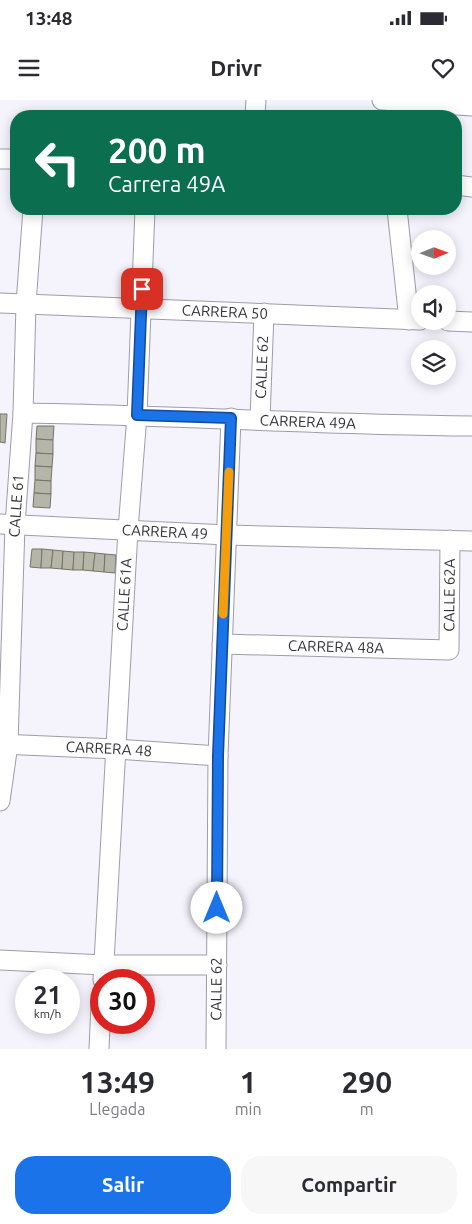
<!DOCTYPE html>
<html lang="es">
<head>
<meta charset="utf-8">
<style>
  body { margin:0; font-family:Ubuntu,sans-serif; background:#f7f7f7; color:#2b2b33; height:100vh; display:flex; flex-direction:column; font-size:19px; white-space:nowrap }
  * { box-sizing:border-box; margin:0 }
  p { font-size:16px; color:#7c7c81 }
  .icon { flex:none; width:28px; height:28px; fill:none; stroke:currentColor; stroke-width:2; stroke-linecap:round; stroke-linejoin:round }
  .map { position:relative; height:949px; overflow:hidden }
  .details { display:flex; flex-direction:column; background:#fff; flex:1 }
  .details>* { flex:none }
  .guide { position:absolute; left:10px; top:10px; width:452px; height:105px; border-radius:20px; box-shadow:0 2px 12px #0003; background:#0b6e4f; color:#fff; overflow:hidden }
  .needle { width:32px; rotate:89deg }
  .tools { position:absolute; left:411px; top:130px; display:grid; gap:10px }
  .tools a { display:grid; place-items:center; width:45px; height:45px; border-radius:50%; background:#fff; box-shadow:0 2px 12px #0003; font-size:25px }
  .speed { position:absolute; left:15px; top:869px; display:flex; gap:10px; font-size:25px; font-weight:700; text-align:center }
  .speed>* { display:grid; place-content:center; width:65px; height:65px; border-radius:50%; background:#fff; box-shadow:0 2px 12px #0003; line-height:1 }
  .speed small { font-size:12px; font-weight:400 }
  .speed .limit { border:8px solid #d22; background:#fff; color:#111 }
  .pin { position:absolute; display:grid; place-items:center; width:42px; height:42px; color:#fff; margin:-21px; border-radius:10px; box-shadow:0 2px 8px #0006 }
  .me { position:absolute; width:55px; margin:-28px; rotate:0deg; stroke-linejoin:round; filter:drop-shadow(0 0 4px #0008) }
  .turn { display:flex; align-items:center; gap:18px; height:105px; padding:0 15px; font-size:22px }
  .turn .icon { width:65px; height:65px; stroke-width:2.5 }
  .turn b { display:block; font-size:35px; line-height:42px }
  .eta { display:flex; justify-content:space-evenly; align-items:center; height:85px; text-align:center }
  .eta b { font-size:30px; font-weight:600; line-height:35px }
  .cta { display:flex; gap:10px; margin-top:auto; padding:10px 15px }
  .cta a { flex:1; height:58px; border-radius:20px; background:#1a73e8; color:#fff; font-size:20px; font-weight:600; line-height:58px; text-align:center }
  .cta a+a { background:#f7f7f7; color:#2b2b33 }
  .status { display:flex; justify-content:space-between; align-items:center; height:35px; padding:0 25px; background:#fff; direction:ltr }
  .status svg { height:14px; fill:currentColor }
  header { display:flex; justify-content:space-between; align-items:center; height:65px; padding:0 15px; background:#fff; font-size:22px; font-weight:600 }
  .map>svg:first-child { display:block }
  .building { fill:#b6b6a8; stroke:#737366 }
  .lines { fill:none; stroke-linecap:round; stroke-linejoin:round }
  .street-casing { stroke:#9e9caa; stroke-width:21 }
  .street { stroke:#fff; stroke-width:19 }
  .route-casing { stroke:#114b97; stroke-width:12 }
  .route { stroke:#1a73e8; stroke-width:9 }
  .slow { stroke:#f59e0b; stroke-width:9 }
  .labels { text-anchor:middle; stroke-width:4; stroke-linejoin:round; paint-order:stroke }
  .street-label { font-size:15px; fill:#343339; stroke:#fff }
</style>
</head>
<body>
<div class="status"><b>13:48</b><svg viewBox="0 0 49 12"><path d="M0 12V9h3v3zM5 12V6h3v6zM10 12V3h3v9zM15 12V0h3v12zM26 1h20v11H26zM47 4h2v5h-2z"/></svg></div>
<header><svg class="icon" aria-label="menu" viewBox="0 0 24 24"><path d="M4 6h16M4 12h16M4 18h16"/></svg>Drivr<svg class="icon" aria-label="heart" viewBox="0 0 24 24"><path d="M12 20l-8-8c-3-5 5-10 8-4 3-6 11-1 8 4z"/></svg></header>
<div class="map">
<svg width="472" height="949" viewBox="0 0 472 949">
  <rect width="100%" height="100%" fill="#f5f4fd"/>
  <g class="building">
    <polygon points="0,314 7,314 5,343 0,342"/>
    <polygon points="37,326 54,326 53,340 36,339"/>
    <polygon points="36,339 53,340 53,354 36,353"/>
    <polygon points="36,353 53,354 52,367 35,366"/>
    <polygon points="35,366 52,367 51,381 35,380"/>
    <polygon points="35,380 51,381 51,394 34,393"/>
    <polygon points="34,393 51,394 50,408 33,407"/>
    <polygon points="32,449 42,449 41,468 30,467"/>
    <polygon points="42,449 53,450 51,468 41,468"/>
    <polygon points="53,450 63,451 62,469 51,468"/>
    <polygon points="63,451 74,452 73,470 62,469"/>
    <polygon points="74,452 84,452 83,470 73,470"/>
    <polygon points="84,452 95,453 93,471 83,470"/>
    <polygon points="95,453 105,454 104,472 93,471"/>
    <polygon points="105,454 116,455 115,473 104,472"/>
  </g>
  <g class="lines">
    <g class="street-casing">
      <g id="street">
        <polyline points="382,0 472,6"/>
        <polyline points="255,16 256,0"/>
        <polyline points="0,59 16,59"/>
        <polyline points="456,85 472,87"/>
        <polyline points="397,109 409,220"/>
        <path id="s1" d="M0,203L420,220"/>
        <polyline points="448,221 472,222"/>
        <path id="s2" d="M23,313C172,315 322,325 472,326"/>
        <path id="s3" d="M260,319L264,213"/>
        <path id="s4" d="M0,424L227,435L472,441"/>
        <path id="s5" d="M222,544L449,550L450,440"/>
        <path id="s6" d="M0,644L116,649L218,656"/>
        <path id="s7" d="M0,701L8,644L15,425L23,313L26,204L33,109"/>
        <polyline points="0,860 104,865 217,865"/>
        <path id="s8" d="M103,880L128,430L137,315L145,109"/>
        <polyline points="99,949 101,904"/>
        <path id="s9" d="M216,949L218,656L231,318"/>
      </g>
    </g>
    <use href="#street" class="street"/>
  </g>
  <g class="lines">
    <g class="route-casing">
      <polyline id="route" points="142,189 137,315 231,318 218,656 217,808"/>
    </g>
    <use href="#route" class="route"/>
    <polyline class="slow" points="223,514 229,372"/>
  </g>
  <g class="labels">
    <g class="street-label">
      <text dy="5" stroke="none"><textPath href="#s1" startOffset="225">CARRERA 50</textPath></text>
      <text dy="5" stroke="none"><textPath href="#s3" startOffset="52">CALLE 62</textPath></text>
      <text dy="5" stroke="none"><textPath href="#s2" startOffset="285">CARRERA 49A</textPath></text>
      <text dy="5" stroke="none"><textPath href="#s7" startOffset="296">CALLE 61</textPath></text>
      <text dy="5" stroke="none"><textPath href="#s4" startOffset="165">CARRERA 49</textPath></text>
      <text dy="5" stroke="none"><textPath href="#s8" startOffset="386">CALLE 61A</textPath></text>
      <text dy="5" stroke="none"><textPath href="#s5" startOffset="282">CALLE 62A</textPath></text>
      <text dy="5" stroke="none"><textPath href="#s5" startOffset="114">CARRERA 48A</textPath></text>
      <text dy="5" stroke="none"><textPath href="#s6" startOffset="109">CARRERA 48</textPath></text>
      <text dy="5" stroke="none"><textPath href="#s9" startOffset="60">CALLE 62</textPath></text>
    </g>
  </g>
</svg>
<div class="tools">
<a><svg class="needle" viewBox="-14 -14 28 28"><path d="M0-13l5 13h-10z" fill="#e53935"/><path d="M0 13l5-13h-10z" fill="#7c7c81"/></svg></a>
<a><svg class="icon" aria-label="sound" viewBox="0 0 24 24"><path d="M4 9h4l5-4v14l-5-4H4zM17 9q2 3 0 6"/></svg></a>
<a><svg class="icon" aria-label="layers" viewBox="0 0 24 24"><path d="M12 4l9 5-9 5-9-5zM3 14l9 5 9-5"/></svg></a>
</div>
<div class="speed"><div>21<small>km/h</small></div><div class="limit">30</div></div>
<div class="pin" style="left:142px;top:189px;background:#d93025"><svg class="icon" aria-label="arrive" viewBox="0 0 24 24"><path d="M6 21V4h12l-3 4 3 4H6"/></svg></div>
<svg class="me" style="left:217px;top:808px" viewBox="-20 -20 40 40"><circle r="19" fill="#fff"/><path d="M0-13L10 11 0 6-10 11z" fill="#1a73e8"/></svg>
<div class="guide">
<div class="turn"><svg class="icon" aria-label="left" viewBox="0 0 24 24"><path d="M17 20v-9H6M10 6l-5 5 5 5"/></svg><div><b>200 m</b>Carrera 49A</div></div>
</div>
</div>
<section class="details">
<div class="eta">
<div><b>13:49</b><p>Llegada</p></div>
<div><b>1</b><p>min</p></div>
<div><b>290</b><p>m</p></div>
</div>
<div class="cta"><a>Salir</a><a>Compartir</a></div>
</section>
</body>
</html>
